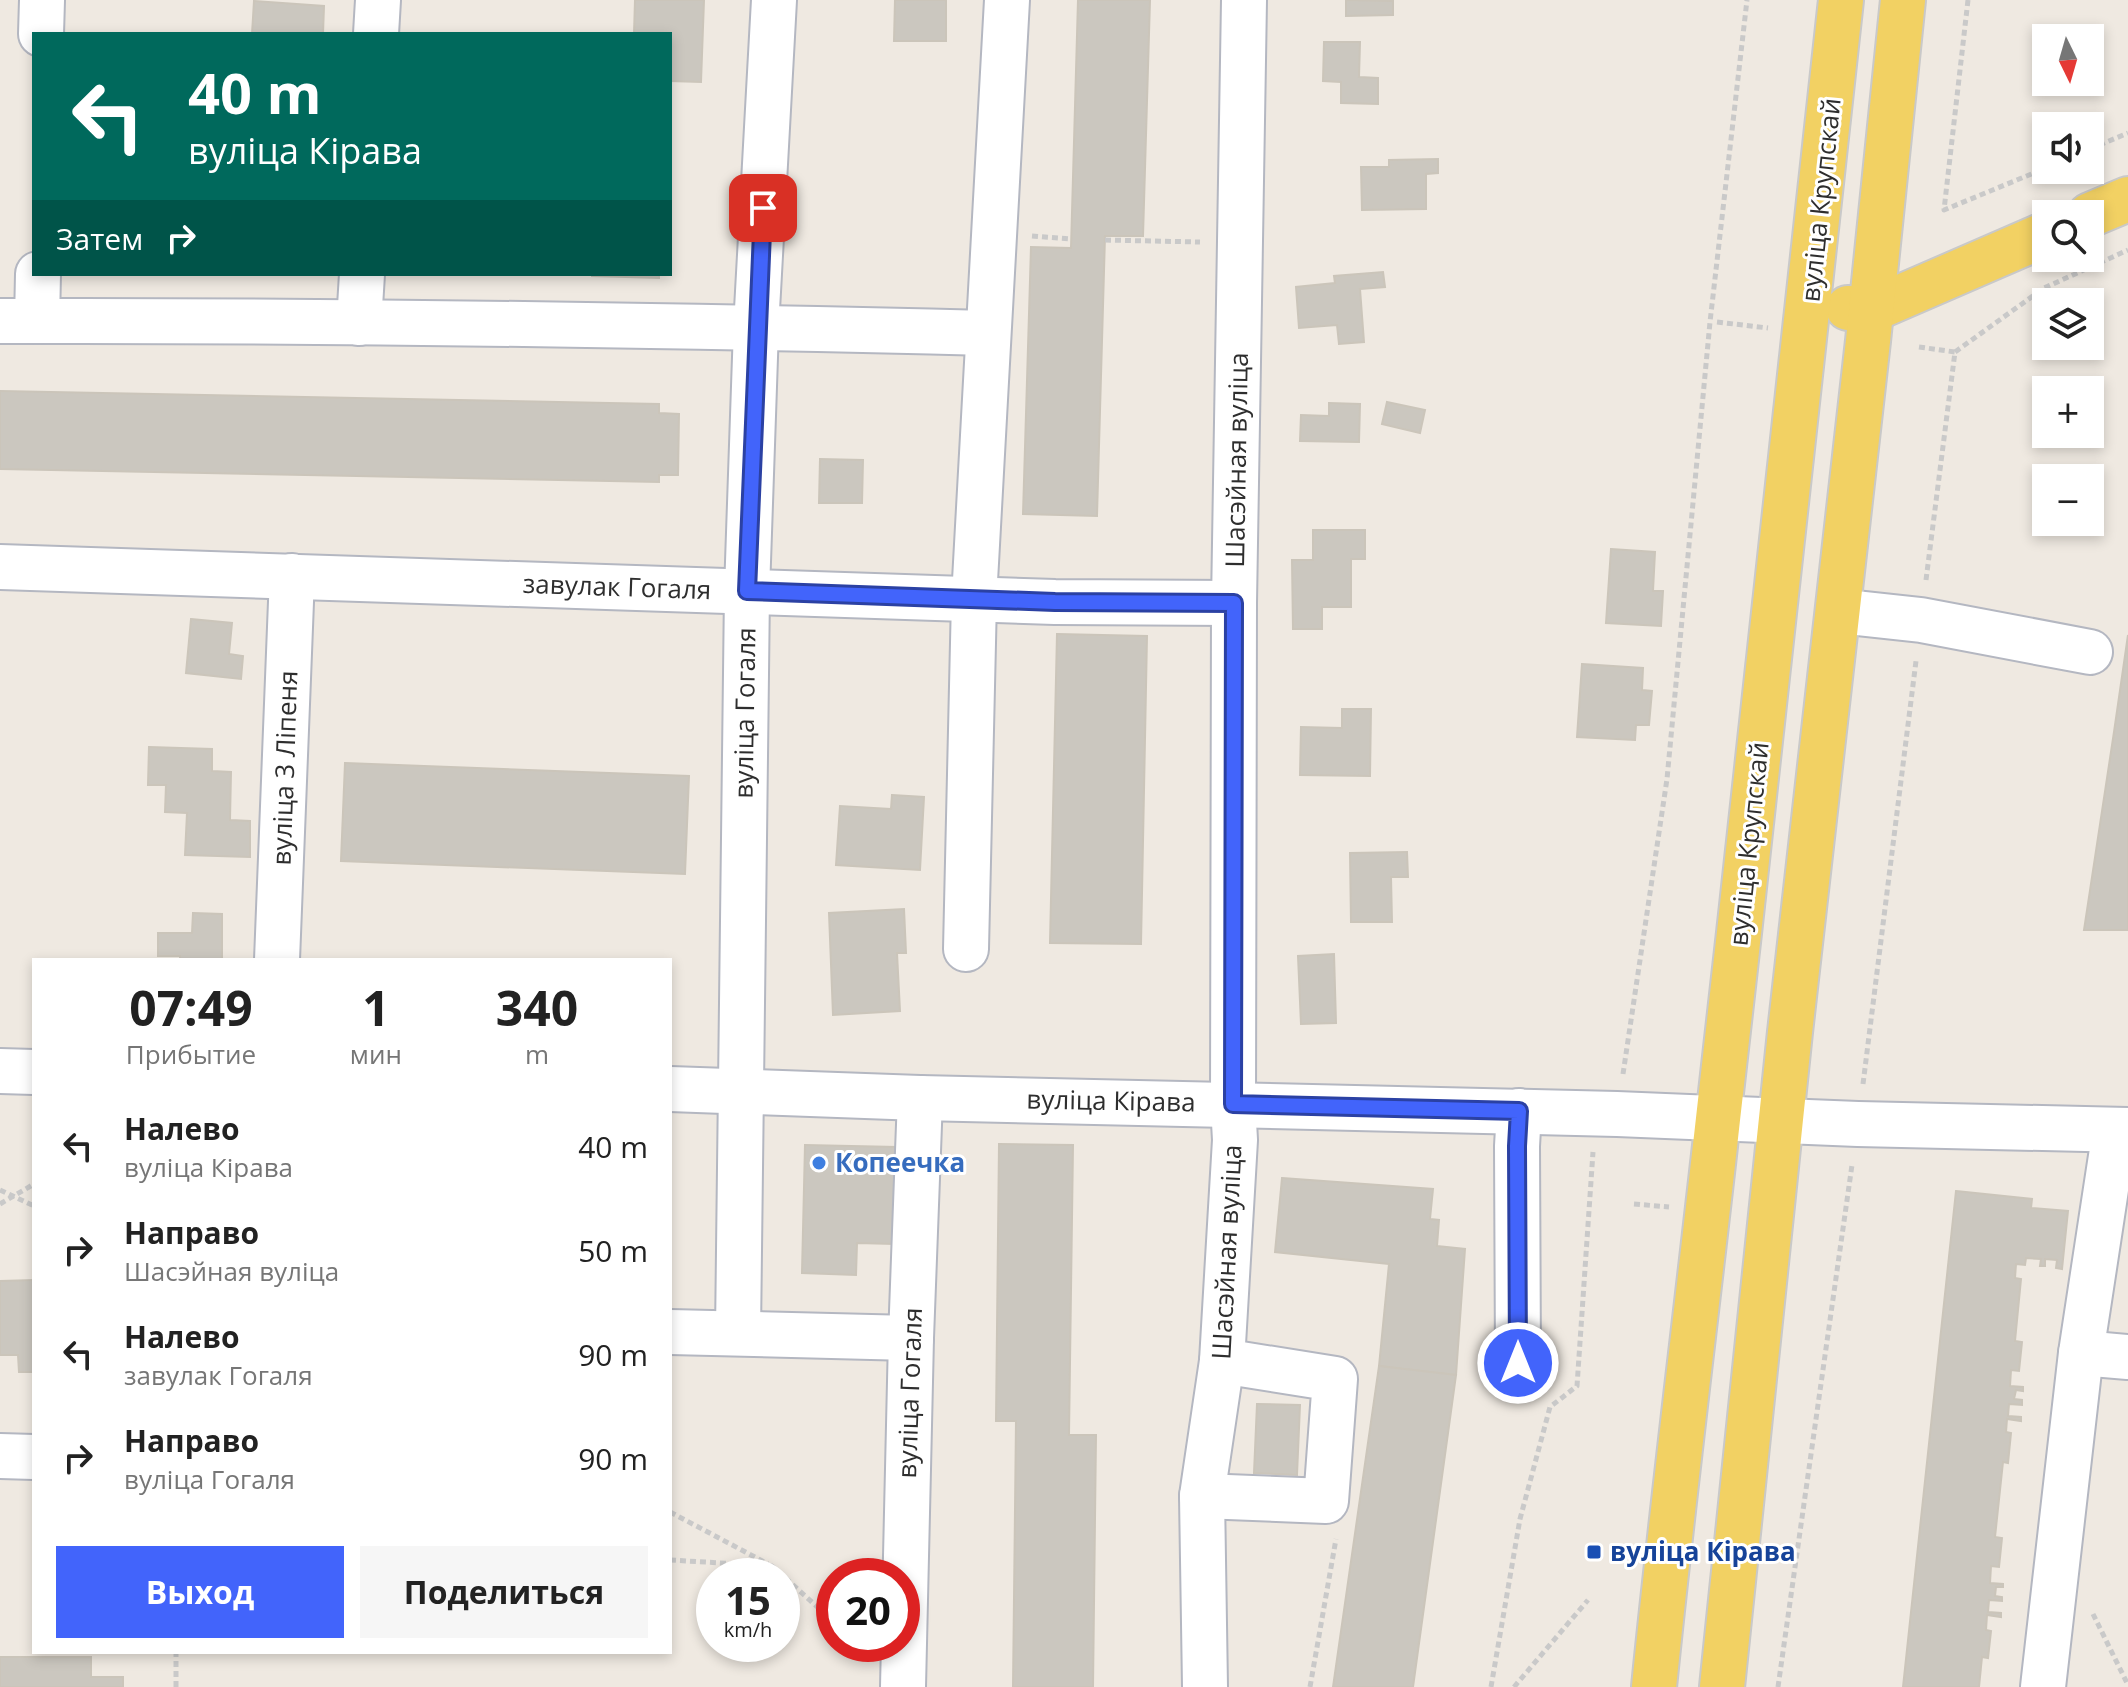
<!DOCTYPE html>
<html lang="ru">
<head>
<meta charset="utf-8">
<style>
  body { margin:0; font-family:"Open Sans",sans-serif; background:#f6f6f6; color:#222; height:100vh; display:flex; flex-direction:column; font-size:30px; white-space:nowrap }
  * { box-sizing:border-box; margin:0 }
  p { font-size:26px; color:#767676 }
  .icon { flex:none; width:44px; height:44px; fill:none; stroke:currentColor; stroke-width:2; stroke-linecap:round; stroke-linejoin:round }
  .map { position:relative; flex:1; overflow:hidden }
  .details { position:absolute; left:32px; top:958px; width:640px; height:696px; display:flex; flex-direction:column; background:#fff; border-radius:0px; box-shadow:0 4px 12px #0003 }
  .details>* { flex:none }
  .top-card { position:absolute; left:32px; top:32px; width:640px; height:244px; border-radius:0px; box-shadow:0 4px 12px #0003; background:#00695c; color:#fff; overflow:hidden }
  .needle { width:52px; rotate:175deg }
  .tools { position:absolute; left:2032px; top:24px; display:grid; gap:16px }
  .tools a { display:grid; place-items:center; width:72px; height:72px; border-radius:0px; background:#fff; box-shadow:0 4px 12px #0003; font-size:40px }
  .speed { position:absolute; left:696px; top:1558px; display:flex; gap:16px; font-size:40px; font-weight:700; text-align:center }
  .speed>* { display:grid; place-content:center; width:104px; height:104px; border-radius:50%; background:#fff; box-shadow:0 4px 12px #0003; line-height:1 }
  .speed small { font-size:20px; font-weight:400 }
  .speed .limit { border:12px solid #d22; background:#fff; color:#111 }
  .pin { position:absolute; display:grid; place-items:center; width:68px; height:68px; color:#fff; margin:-34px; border-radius:16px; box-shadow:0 4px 12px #0006 }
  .me { position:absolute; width:88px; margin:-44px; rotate:0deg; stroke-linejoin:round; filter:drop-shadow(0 0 6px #0008) }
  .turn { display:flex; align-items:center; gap:28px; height:168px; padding:0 24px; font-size:36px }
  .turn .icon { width:104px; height:104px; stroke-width:2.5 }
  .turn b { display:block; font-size:56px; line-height:68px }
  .then { display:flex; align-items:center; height:76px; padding:0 24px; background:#0003; gap:16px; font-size:30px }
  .eta { display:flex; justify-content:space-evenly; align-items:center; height:136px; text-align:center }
  .eta b { font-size:48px; font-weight:700; line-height:56px }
  .cta { display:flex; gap:16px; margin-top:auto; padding:16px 24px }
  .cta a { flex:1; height:92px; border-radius:0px; background:#4264fb; color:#fff; font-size:32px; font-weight:700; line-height:92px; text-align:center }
  .cta a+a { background:#f6f6f6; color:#222 }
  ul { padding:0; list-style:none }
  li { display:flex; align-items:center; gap:24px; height:104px; padding:0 24px }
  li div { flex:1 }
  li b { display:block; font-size:30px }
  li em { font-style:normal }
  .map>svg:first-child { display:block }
  .building { fill:#cbc7bf; stroke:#cbc5ba; stroke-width:2 }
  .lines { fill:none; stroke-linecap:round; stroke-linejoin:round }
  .minor-casing { stroke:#b4b7c1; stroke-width:48 }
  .major-casing { stroke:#c9c9c9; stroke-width:48 }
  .path { stroke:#c9c9c9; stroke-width:5; stroke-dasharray:6 4; stroke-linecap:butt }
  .minor { stroke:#fff; stroke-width:44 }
  .major { stroke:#f2d163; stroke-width:44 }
  .route-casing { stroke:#2b41a3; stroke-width:20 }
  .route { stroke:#4264fb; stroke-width:14 }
  .shop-dot { fill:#3f7fe0; stroke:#fff; stroke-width:3 }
  .transit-dot { fill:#1a4fb4; stroke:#fff; stroke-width:3 }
  .labels { text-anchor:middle; stroke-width:6; stroke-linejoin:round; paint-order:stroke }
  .street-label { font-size:26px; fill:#2e2e2e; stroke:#fff }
  .shop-label { font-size:26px; font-weight:bold; fill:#366cbe; stroke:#fff; text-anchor:start }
  .transit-label { font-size:26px; font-weight:bold; fill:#164399; stroke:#fff; text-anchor:start }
</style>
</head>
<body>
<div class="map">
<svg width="2128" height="1687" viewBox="0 0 2128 1687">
  <rect width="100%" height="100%" fill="#efe9e1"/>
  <g class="building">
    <polygon points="635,0 704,0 701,82 670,81 670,34 634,34"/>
    <polygon points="895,0 946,0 946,41 894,41"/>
    <polygon points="1078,0 1150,0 1143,236 1105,236 1097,516 1023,514 1031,247 1071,248"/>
    <polygon points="1346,0 1393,1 1393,15 1346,16"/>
    <polygon points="254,1 324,6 323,34 252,34"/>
    <polygon points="1324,42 1360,42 1359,77 1378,78 1378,104 1341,103 1341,82 1323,81"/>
    <polygon points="1438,159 1438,173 1426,174 1426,209 1362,210 1361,167 1389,167 1389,160"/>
    <polygon points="1383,272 1385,287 1360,289 1364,342 1339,344 1337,325 1299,328 1296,287 1335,283 1334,276"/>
    <polygon points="592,274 659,274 659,278 592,276"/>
    <polygon points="0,391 659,404 659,413 679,414 678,475 659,475 659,482 0,469"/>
    <polygon points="1387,402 1425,410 1420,433 1382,424"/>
    <polygon points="1329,403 1360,404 1359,442 1300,441 1301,415 1329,416"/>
    <polygon points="820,459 863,460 862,503 819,503"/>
    <polygon points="1313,530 1365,530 1365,559 1351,559 1351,607 1322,607 1322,629 1293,629 1292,560 1313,560"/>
    <polygon points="1611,549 1655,552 1653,591 1663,591 1661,626 1606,623"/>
    <polygon points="191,619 232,623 229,654 243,656 241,679 186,673"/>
    <polygon points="1057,634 1147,636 1141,944 1050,943"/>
    <polygon points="2128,635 2128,930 2084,930 2114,732"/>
    <polygon points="1582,664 1643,668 1642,690 1652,691 1649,725 1636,725 1635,740 1577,737"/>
    <polygon points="1342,709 1371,709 1370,776 1300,775 1301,727 1342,728"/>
    <polygon points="149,747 212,749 212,771 231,772 230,820 250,821 250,857 185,855 187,813 165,812 166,785 148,785"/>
    <polygon points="345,763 689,776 685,874 341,861"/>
    <polygon points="892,795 924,797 920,870 836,865 840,806 891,809"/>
    <polygon points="1407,852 1408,877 1391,877 1392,922 1351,922 1350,853"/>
    <polygon points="904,909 906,953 897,953 900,1011 833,1015 829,913"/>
    <polygon points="193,913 222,914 222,960 180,960 180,956 158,956 158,933 192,933"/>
    <polygon points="1334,954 1336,1023 1301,1024 1298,956"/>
    <polygon points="999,1144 1073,1145 1069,1435 1096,1435 1093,1687 1013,1687 1016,1421 996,1421"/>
    <polygon points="805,1145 897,1147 894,1244 857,1243 856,1275 802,1273"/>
    <polygon points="1282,1178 1433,1189 1430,1219 1439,1220 1437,1246 1465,1249 1456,1375 1379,1366 1389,1264 1275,1252"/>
    <polygon points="1956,1191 2032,1199 2031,1208 2068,1211 2062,1269 2056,1268 2057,1260 2045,1259 2045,1266 2040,1266 2041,1259 2026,1258 2025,1265 2016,1264 2015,1278 2021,1279 2015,1341 2022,1342 2019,1371 2011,1370 2010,1386 2023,1387 2023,1391 2016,1390 2014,1399 2022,1400 2022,1405 2009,1404 2008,1416 2021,1417 2021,1421 2007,1419 2006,1432 2011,1433 2008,1463 2003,1462 1995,1537 2002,1538 1999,1567 1991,1566 1990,1583 2003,1584 2003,1587 1996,1587 1995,1596 2002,1597 2002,1601 1989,1600 1988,1612 2001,1613 2001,1617 1987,1615 1986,1630 1991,1631 1988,1658 1982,1657 1979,1687 1903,1687"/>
    <polygon points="34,1280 34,1372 19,1372 18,1355 0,1355 0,1281"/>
    <polygon points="1379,1366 1456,1375 1413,1687 1333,1687"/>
    <polygon points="1257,1404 1300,1405 1297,1475 1254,1473"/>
    <polygon points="0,1657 91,1657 91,1677 123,1677 123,1687 0,1687"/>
  </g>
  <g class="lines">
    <g class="minor-casing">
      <g id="minor">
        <polyline points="41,34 42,0"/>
        <polyline points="376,34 378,0"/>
        <path d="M0,321C329,320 659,325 988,333"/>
        <polyline points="37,321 38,274"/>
        <polyline points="359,323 362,274"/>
        <polyline points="0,567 1055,602 1234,603"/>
        <polyline points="1838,611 1921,620 2090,652"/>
        <polyline points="966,949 974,599 1007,0"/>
        <polyline points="277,960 292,576"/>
        <polyline points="0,1071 34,1072"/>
        <polyline points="670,1089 920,1098 1617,1114 1858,1124 2128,1130"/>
        <polyline points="670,1332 911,1338"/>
        <polyline points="738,1333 747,591 756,328 774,0"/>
        <polyline points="2081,1353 2128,1357"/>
        <polyline points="1518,1363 1517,1146 1519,1111"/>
        <polyline points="0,1456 34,1457"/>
        <polyline points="1202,1496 1326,1501 1335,1379 1222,1361"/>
        <polyline points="903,1687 911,1338 920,1098"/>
        <polyline points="1205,1687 1202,1496 1222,1361 1235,1140 1233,1104 1234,603 1244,0"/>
        <polyline points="2043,1687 2081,1353 2115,1130"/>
      </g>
    </g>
    <g class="major-casing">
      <g id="major">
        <polyline points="2090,215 2128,199"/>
        <polyline points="1848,308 1871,310 2046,234"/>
        <path d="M1654,1687C1673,1497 1697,1309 1718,1119C1760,746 1803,373 1841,0"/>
        <polyline points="1722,1687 1790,1032 1868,341 1903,0"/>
      </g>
    </g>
    <g class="path">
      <polyline points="1968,0 1944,210 2046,168"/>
      <polyline points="2090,149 2128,133"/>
      <polyline points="1032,236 1071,239"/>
      <polyline points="1105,240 1200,242"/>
      <polyline points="1717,322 1768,328"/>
      <polyline points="1919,347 1955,352"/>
      <polyline points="1926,580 1955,352 2044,288 2128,250"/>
      <polyline points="1623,1074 1667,779 1710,322 1747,0"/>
      <polyline points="1863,1084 1916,661"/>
      <polyline points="0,1190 34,1206"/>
      <polyline points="0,1204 34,1184"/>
      <polyline points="1634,1204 1669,1207"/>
      <polyline points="670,1512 768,1564"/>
      <polyline points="670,1560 772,1566 834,1622"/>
      <polyline points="2093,1614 2128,1685"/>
      <polyline points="176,1687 176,1652"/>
      <polyline points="1310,1687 1336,1539"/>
      <polyline points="1491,1687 1520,1519 1550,1407 1577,1386 1593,1152"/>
      <polyline points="1514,1687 1588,1600"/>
      <polyline points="1778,1687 1852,1165"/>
    </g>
    <use href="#minor" class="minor"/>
    <use href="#major" class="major"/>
  </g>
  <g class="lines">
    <g class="route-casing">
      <polyline id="route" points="763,208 747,591 1055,602 1234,603 1233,1104 1519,1111 1517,1146 1518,1363"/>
    </g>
    <use href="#route" class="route"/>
  </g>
  <circle class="shop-dot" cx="819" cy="1163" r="8"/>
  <rect class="transit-dot" x="1586" y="1544" width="16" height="16" rx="4"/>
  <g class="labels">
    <g class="street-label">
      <text transform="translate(1821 200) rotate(-84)" y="9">вуліца Крупскай</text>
      <text transform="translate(1237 460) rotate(-89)" y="9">Шасэйная вуліца</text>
      <text transform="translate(617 587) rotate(2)" y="9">завулак Гогаля</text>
      <text transform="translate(745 713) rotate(-89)" y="9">вуліца Гогаля</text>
      <text transform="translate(285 768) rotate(-88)" y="9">вуліца 3 Ліпеня</text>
      <text transform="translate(1749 844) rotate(-84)" y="9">вуліца Крупскай</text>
      <text transform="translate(1111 1101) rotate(1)" y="9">вуліца Кірава</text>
      <text transform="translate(1227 1252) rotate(-87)" y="9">Шасэйная вуліца</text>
      <text transform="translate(910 1393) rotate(-88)" y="9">вуліца Гогаля</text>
    </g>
    <g class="shop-label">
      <text x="835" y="1172">Копеечка</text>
    </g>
    <g class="transit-label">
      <text x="1610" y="1561">вуліца Кірава</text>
    </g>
  </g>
</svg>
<div class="tools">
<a><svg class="needle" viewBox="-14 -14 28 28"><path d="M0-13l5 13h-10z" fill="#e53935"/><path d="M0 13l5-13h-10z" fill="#767676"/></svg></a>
<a><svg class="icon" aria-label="sound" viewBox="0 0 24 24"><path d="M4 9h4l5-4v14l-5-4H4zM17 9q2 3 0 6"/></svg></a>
<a><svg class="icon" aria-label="search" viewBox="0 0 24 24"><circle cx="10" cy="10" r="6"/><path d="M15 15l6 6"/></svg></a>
<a><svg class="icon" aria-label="layers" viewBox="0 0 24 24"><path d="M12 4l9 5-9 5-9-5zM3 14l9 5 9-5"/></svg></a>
<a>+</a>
<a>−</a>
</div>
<div class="speed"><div>15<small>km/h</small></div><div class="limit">20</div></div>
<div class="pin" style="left:763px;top:208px;background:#d93025"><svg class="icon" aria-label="arrive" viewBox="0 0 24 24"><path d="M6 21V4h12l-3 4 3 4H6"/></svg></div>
<svg class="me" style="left:1518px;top:1363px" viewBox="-20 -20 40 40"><circle r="17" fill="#4264fb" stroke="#fff" stroke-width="3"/><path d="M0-11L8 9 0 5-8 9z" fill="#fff"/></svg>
<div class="top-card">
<div class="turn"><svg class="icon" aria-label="left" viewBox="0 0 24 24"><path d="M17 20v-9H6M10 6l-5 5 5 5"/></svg><div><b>40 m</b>вуліца Кірава</div></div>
<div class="then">Затем<svg class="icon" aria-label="right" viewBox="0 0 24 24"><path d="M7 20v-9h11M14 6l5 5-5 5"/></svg></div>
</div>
<section class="details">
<div class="eta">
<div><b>07:49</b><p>Прибытие</p></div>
<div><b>1</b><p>мин</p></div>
<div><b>340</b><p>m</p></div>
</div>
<ul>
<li><svg class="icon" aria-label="left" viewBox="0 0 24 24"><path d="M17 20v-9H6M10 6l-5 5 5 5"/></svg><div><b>Налево</b><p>вуліца Кірава</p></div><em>40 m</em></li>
<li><svg class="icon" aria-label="right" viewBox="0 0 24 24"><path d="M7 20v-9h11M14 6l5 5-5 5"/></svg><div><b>Направо</b><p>Шасэйная вуліца</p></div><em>50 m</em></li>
<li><svg class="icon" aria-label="left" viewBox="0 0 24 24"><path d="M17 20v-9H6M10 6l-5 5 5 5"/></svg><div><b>Налево</b><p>завулак Гогаля</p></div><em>90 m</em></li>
<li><svg class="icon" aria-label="right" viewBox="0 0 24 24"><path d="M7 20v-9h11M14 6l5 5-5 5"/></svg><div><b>Направо</b><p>вуліца Гогаля</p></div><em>90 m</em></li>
</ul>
<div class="cta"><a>Выход</a><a>Поделиться</a></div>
</section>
</div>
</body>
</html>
